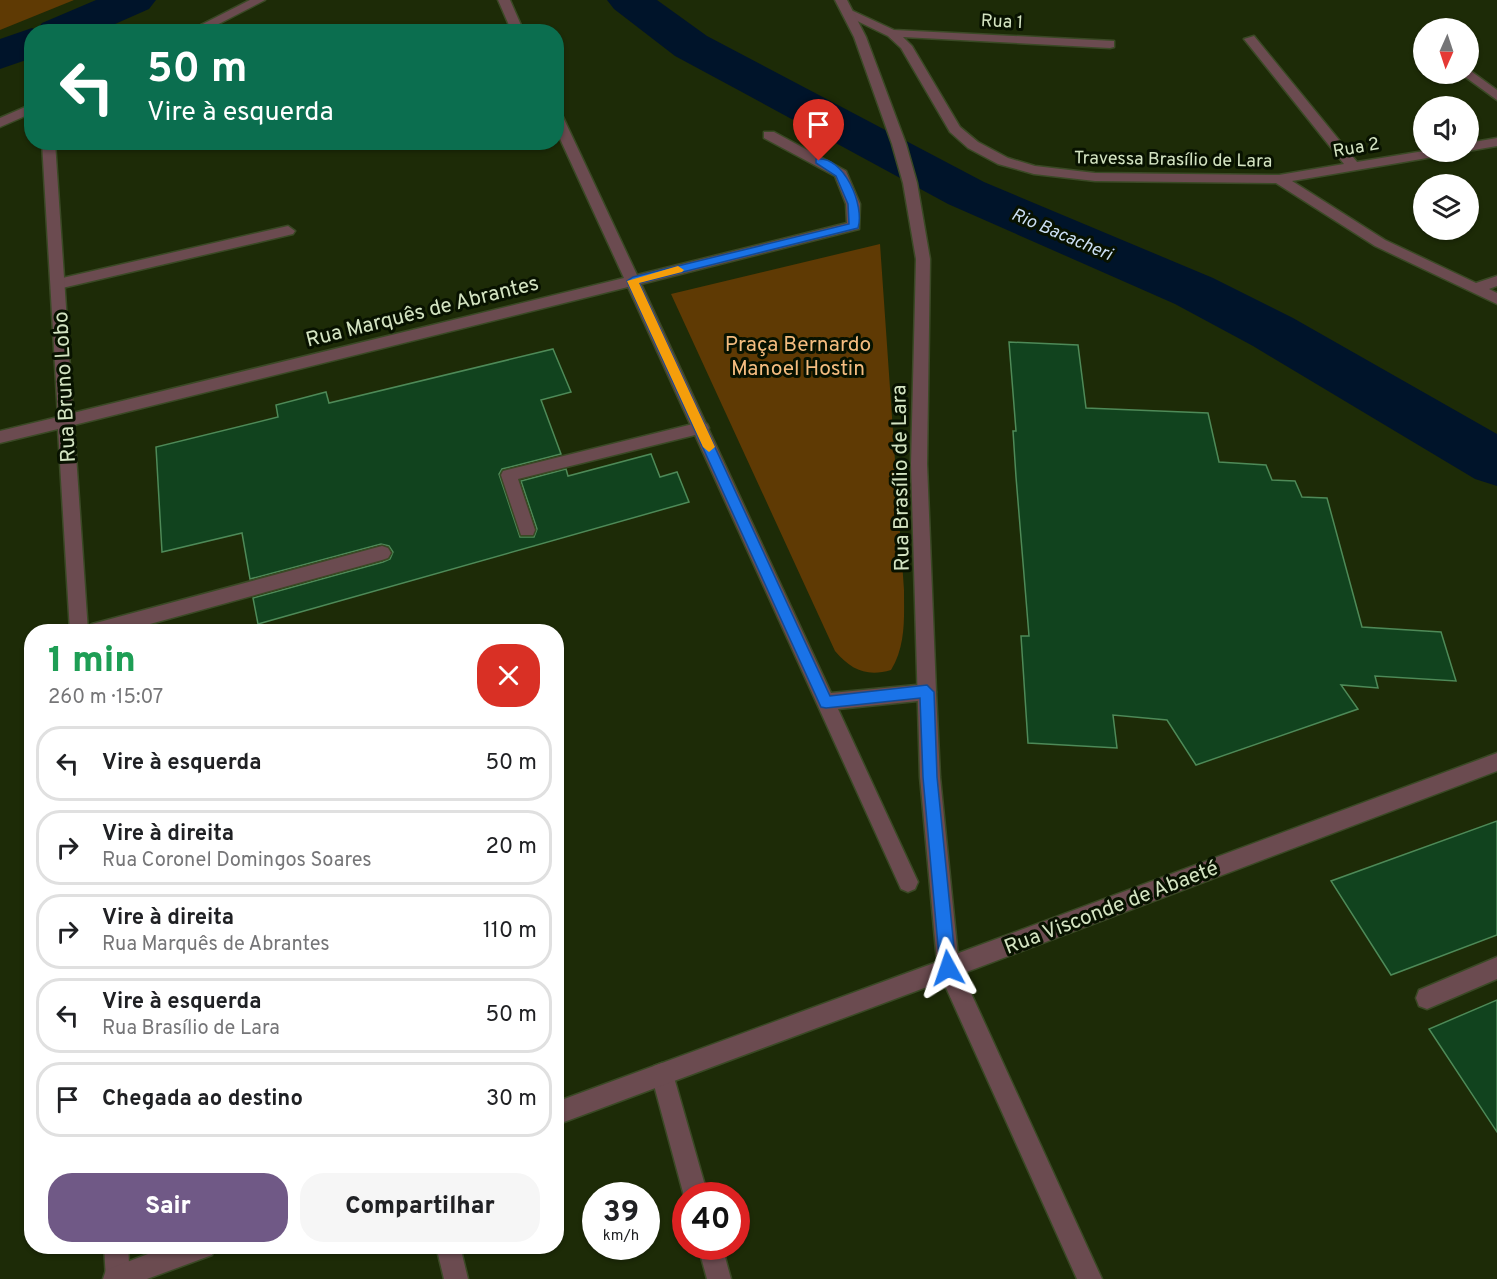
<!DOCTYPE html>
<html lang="pt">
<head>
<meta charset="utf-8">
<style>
  body { margin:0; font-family:Overpass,sans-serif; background:#f6f6f6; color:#202124; height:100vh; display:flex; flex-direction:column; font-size:22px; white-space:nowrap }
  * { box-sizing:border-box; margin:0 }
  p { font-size:20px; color:#757577 }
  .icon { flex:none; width:33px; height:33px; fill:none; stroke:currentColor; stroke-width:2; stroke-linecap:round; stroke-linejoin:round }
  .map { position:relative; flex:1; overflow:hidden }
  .sheet { position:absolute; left:24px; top:624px; width:540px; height:630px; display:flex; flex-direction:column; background:#fff; border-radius:24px; box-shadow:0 2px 4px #0004 }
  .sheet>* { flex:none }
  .guide { position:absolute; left:24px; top:24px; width:540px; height:126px; border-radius:24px; box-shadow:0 2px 4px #0004; background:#0b6e4f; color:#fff; overflow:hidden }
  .needle { width:39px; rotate:183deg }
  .controls { position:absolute; left:1413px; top:18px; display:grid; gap:12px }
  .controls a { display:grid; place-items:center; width:66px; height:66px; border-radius:50%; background:#fff; box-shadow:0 2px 4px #0004; font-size:30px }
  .speed { position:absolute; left:582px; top:1182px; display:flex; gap:12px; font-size:30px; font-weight:700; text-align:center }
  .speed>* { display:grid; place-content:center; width:78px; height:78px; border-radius:50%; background:#fff; box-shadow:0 2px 4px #0004; line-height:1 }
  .speed small { font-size:15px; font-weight:400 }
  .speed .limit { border:9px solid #d22; background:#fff; color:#111 }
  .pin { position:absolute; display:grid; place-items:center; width:51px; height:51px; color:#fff; margin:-62px -26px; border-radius:50% 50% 50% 0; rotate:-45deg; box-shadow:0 0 6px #0007 }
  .pin .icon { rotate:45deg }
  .me { position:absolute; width:66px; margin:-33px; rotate:355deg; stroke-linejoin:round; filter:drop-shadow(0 0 4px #0008) }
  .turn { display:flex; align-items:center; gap:21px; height:126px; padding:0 24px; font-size:27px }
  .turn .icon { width:78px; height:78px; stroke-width:2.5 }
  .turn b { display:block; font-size:42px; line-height:51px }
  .round { display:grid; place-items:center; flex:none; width:63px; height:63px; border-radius:24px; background:#f6f6f6 }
  .headline { display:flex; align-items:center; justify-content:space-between; height:102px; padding:0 24px }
  h1 { font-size:36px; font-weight:800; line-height:45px; color:#1e9e55 }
  .action { display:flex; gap:12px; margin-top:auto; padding:12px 24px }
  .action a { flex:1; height:69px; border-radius:24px; background:#705986; color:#fff; font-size:24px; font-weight:800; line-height:69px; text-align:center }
  .action a+a { background:#f6f6f6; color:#202124 }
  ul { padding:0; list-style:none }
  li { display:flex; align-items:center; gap:18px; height:75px; margin:0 12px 9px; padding:0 12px; border:3px solid #e0e0e0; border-radius:24px }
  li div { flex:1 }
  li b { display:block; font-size:22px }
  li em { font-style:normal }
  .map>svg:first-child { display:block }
  .green { fill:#5f3a04 }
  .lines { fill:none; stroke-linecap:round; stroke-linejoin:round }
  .river { fill:#00142a; fill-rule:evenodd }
  .building { fill:#11431e; stroke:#4e8a58; stroke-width:1.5 }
  .service-casing { stroke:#3a4925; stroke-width:3 }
  .minor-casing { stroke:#3a4925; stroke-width:3 }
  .tertiary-casing { stroke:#3a4925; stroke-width:3 }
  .service { fill:#6b4b50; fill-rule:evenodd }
  .minor { fill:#6b4b50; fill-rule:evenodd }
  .tertiary { fill:#6b4b50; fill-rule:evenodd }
  .route { fill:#1a73e8; stroke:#114b97; stroke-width:1.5 }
  .slow { fill:#f59e0b }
  .labels { text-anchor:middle; stroke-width:6; stroke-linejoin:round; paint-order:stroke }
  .far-street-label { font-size:18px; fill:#d4e4c2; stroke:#081200 }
  .far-water-label { font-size:18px; font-style:italic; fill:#ccdff3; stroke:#081200 }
  .street-label { font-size:21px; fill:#d4e4c2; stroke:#081200 }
  .park-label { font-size:21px; fill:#f4bc7f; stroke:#081200 }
</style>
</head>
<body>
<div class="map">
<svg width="1497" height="1279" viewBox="0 0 1497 1279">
  <rect width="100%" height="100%" fill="#1d2b07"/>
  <g class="green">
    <polygon points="0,0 74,0 0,30"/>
    <path d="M880,244L904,590C904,619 906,645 891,670C867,677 851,670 835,651L671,294Z"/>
  </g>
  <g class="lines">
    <g class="river">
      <polygon points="96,0 156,0 149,9 97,32 32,32 32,58 0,69 0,39 32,28 37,30 42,23"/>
      <polygon points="607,0 657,0 707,36 984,182 1213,278 1293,318 1497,434 1497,486 1475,479 1253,346 1175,304 948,204 740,91 675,56 614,9"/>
    </g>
  </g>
  <g class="building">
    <polygon points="1009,342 1078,345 1086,408 1208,413 1219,462 1266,465 1272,480 1295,481 1302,497 1327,498 1362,627 1441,632 1456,681 1375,676 1378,688 1341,685 1358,709 1196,765 1167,720 1113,715 1117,748 1028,743 1021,636 1029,636 1016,477 1013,431 1016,431"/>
    <polygon points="553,349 571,392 541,400 561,454 502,469 499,474 520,537 534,537 537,529 521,481 566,469 568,476 651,454 660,477 677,472 689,502 258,624 253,598 383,562 390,559 393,552 389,546 381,544 250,579 242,533 162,552 156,447 278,417 276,405 326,392 329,403"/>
    <polygon points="1497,821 1497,935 1391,975 1331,881"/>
    <polygon points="1497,1000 1497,1132 1429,1029"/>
  </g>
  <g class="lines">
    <g class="service-casing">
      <g id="service">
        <polygon points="288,226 295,231 293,234 58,289 51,284 58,279"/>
        <polygon points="701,422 707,424 709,428 707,432 518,479 535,530 533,535 521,535 501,475 503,471"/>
        <polygon points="382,546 388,548 391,553 388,558 382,560 121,632 83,632 86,627 92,624"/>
        <polygon points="662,1063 670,1066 673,1074 708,1196 686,1196 686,1199 684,1196 651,1074 654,1066"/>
        <polygon points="436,1246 460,1246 468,1279 444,1279"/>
        <polygon points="698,1246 722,1246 731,1279 707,1279"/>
      </g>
    </g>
    <g class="minor-casing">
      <g id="minor">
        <polygon points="250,0 265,0 203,32 187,32"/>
        <polygon points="498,0 510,0 524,32 512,32"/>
        <polygon points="845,11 853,11 894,30 1114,41 1114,47 1110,48 903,37 912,46 960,127 978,142 1008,158 1035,166 1095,173 1279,175 1344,164 1244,39 1254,36 1357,162 1424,151 1446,152 1439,156 1292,181 1385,240 1476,283 1497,276 1497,286 1489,289 1497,293 1497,304 1375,246 1276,183 1095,181 1034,174 998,164 968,148 950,132 901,48 888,36 845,15"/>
        <polygon points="1468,69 1497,90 1497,100 1464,76 1462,74 1468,74"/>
        <polygon points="32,104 32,113 0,127 0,118"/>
        <polygon points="556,111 562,115 637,275 847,223 846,204 835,176 764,138 764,132 774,132 846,171 860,204 859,229 641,284 831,693 927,684 934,686 936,692 934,698 927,700 838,709 918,882 915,889 908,892 901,889 628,287 74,425 88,632 70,632 58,429 0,443 0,431 58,417 42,142 55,142 73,413 624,278 556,130"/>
        <polygon points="1497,138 1497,146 1468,151 1468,143"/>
        <polygon points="1497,753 1497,771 948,979 940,976 937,968 940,960 948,957"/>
        <polygon points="1497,957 1497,979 1427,1009 1419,1006 1416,998 1419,990"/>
        <polygon points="104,1246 128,1246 130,1279 106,1279"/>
      </g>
    </g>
    <g class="tertiary-casing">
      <g id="tertiary">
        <polygon points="835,0 847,0 866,37 906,144 917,183 930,259 927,464 936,692 940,777 959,967 1102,1279 1077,1279 943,981 556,1125 556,1102 937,962 920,777 911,464 916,259 903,183 892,144 854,37"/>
        <polygon points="169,1246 215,1246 212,1255 147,1279 103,1279 106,1270"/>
      </g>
    </g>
    <use href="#service" class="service"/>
    <use href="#minor" class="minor"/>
    <use href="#tertiary" class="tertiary"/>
  </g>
  <path class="route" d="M816,159C844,155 865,206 858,228L639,283L830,696L927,685L934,692L937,777L956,968L954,974L948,976L942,974L940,968L923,777L920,698L826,708L821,707L627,281L633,277L849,224L848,204L836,176L816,163Z"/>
  <polygon class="slow" points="678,266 684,270 682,272 639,283 715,447 709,452 703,447 627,281"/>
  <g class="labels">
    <g class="far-street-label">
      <text transform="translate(1002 21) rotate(3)" y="6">Rua 1</text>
      <text transform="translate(1356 147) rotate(-10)" y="6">Rua 2</text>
      <text transform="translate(1173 159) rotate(1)" y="6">Travessa Brasílio de Lara</text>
    </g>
    <g class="far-water-label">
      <text transform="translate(1062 234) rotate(23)" y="6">Rio Bacacheri</text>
    </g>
    <g class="street-label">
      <text transform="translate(422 311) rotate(-14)" y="7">Rua Marquês de Abrantes</text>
      <text transform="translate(64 387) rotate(-93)" y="7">Rua Bruno Lobo</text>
      <text transform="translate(900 478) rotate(-91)" y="7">Rua Brasílio de Lara</text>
      <text transform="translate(1111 907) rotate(-21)" y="7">Rua Visconde de Abaeté</text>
    </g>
    <g class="park-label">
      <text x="798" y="351">Praça Bernardo<tspan x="798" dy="24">Manoel Hostin</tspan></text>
    </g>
  </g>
</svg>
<div class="controls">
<a><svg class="needle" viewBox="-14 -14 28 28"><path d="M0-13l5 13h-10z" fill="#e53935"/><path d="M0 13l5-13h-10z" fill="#757577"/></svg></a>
<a><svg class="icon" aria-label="sound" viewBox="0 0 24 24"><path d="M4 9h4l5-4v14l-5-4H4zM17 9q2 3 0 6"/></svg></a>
<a><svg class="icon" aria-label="layers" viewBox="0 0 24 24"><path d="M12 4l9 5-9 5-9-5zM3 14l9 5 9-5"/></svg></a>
</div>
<div class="speed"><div>39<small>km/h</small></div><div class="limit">40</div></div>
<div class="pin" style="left:819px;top:161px;background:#d93025"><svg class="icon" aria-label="arrive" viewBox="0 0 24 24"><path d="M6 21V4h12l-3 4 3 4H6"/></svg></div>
<svg class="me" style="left:948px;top:968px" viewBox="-20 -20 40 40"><path d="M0-17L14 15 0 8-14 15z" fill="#1a73e8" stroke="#fff" stroke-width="4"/></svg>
<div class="guide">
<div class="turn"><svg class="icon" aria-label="left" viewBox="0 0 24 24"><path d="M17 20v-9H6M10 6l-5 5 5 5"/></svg><div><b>50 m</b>Vire à esquerda</div></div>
</div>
<section class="sheet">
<div class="headline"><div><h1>1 min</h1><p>260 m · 15:07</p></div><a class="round" style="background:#d93025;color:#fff"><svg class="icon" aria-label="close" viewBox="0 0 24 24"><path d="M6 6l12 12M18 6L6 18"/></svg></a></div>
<ul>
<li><svg class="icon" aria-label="left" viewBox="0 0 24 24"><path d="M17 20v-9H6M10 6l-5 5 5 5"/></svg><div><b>Vire à esquerda</b></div><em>50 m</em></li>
<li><svg class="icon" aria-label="right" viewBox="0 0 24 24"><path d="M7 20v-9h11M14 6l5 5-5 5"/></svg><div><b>Vire à direita</b><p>Rua Coronel Domingos Soares</p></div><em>20 m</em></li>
<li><svg class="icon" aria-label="right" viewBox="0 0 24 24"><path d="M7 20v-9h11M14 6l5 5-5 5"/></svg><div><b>Vire à direita</b><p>Rua Marquês de Abrantes</p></div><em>110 m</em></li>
<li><svg class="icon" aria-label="left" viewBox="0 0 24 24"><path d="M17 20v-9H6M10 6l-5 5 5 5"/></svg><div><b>Vire à esquerda</b><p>Rua Brasílio de Lara</p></div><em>50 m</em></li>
<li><svg class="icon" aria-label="arrive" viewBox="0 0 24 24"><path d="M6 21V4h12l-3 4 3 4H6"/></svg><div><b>Chegada ao destino</b></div><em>30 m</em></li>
</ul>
<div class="action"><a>Sair</a><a>Compartilhar</a></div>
</section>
</div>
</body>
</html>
